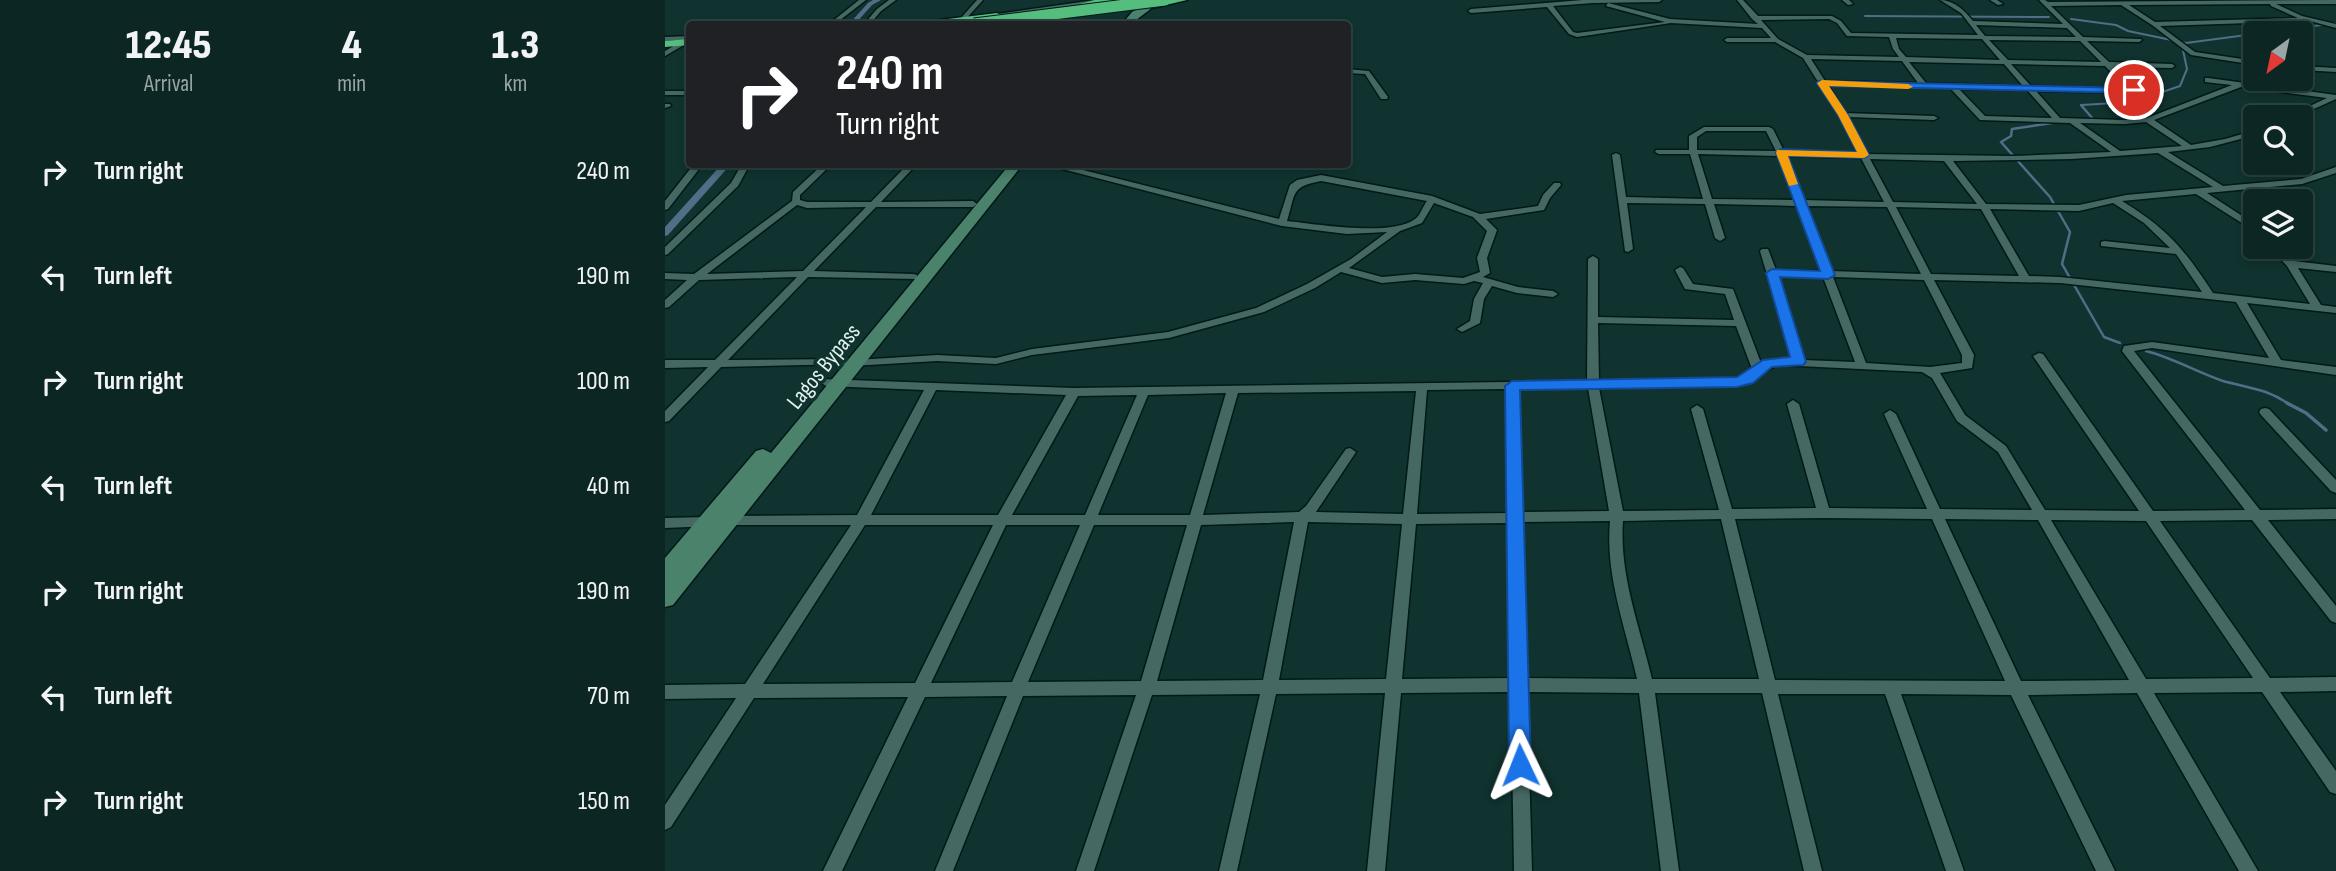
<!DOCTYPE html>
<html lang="en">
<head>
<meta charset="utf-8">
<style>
  body { margin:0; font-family:"Sofia Sans Condensed",sans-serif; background:#1a3230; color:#f1f3f6; height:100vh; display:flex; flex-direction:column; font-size:26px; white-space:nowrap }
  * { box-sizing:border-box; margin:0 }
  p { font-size:23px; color:#9aa5a6 }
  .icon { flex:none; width:38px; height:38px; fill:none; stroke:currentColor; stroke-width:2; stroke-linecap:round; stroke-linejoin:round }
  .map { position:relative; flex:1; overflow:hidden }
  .sheet { display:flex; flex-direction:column; background:#0c2623; width:665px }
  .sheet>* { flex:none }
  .guide { position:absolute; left:21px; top:21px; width:665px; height:147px; border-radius:7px; box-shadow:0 4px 10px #0003,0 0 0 2px #2c4341; background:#202124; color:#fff; overflow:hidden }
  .needle { width:46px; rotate:213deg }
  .controls { position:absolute; left:1578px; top:21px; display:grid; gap:14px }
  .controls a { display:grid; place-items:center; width:70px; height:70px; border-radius:7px; background:#0c2623; box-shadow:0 4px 10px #0003,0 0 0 2px #2c4341; font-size:35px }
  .pin { position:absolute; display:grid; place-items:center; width:60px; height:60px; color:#fff; margin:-30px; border:4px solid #fff; border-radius:50%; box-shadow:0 2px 7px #0007 }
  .me { position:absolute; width:77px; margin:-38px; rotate:358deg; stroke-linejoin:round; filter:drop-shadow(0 0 5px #0008) }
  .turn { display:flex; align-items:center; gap:24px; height:147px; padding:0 35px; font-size:32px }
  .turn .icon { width:91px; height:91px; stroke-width:2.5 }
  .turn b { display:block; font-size:49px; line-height:60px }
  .eta { display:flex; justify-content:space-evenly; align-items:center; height:119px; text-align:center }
  .eta b { font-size:42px; font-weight:800; line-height:49px }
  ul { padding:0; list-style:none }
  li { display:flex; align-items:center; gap:21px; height:105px; padding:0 35px }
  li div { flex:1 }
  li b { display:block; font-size:26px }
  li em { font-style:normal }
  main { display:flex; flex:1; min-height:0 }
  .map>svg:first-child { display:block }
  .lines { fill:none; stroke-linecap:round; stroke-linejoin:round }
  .stream-far2 { stroke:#526d86; stroke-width:2 }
  .stream-far1 { stroke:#526d86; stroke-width:2.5 }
  .stream { stroke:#526d86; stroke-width:3.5 }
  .canal { fill:#526d86; fill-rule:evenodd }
  .street-casing { stroke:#011a17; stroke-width:3 }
  .secondary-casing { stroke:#011a17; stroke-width:3 }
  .highway-casing { stroke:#011a17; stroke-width:3 }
  .street { fill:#466863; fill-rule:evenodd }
  .secondary { fill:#4a826b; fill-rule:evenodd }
  .highway { fill:#55be7e; fill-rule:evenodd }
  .highway-bridge-casing { stroke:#011a17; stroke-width:13; stroke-linecap:butt }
  .highway-bridge { stroke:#55be7e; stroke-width:11 }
  .route { fill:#1a73e8; stroke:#114b97; stroke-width:2 }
  .slow { fill:#f59e0b }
  .labels { text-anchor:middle; stroke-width:7; stroke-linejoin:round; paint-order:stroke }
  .street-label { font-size:23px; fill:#e0f3ef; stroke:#10332f }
</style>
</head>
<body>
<main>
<section class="sheet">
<div class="eta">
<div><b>12:45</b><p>Arrival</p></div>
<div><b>4</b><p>min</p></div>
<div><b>1.3</b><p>km</p></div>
</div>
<ul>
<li><svg class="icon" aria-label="right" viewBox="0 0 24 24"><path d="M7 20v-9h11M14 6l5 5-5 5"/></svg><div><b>Turn right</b></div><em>240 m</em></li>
<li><svg class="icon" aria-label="left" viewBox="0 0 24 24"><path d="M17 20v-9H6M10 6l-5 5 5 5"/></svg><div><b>Turn left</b></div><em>190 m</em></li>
<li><svg class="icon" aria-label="right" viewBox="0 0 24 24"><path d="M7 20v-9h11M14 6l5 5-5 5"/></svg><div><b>Turn right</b></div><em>100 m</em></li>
<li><svg class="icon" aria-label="left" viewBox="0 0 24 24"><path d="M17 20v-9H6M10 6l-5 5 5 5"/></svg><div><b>Turn left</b></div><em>40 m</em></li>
<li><svg class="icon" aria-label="right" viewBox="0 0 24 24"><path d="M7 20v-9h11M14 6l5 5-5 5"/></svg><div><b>Turn right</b></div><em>190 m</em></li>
<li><svg class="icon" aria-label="left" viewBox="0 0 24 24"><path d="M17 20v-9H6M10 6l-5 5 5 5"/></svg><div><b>Turn left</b></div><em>70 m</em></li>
<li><svg class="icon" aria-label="right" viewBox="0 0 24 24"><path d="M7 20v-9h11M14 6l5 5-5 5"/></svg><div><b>Turn right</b></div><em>150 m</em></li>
</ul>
</section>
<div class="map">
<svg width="1671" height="871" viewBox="0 0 1671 871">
  <rect width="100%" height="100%" fill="#10332f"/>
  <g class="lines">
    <g class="stream-far2">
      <polyline points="1200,16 1384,17"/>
      <polyline points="1406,19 1451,25 1463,31 1521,43 1671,23"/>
      <polyline points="1418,107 1416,105 1468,102 1515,86 1522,69 1518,50 1521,43"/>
    </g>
    <g class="stream-far1">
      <polyline points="1416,105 1428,119 1425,119"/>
      <polyline points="1393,122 1347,129 1346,136 1336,142 1385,197 1405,232 1397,264 1439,337 1455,343"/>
      <path d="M1481,351C1508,358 1532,372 1558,381C1584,388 1603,389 1625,405"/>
    </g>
    <polyline class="stream" points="1622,403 1641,413 1661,430"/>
    <g class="canal">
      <polygon points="208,0 216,0 207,5 190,24 184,24 203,3"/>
      <polygon points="57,164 66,164 3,235 0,236 0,227"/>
    </g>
    <g class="street-casing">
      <g id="street">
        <polygon points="194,0 201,0 170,24 164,24"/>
        <polygon points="224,0 231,0 216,11 205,24 199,24 212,9"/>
        <polygon points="312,0 318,0 299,21 295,21 295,19"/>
        <polygon points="430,0 444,0 387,11 321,18 318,16"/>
        <path d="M918,0H997L994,2L928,3L888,6L908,32L912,33L1000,22L941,6L943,3L1005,19L1093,24L1087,19L1072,0H1078L1093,16H1167L1176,21L1186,33L1313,35L1296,13L1275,0C1289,0 1300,11 1308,21L1398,24L1374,0H1380L1383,2L1671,0V4H1611L1637,16L1671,24V28L1645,21L1495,26L1530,52L1591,61V65L1526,55L1487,25L1456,5L1386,6L1418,37L1476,39L1477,40L1474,42L1422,41L1444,62L1507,64L1510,66L1507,68L1448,67L1472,89L1473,91L1469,93L1371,91L1395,118L1460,120L1482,118L1567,85L1540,82V78H1543L1671,95V99L1631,117H1621L1662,98L1576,87L1489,120L1526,145L1560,139L1591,130V135L1545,147L1503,152L1558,186L1636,179L1671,167V173L1637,184L1542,193L1591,225V232L1531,194L1457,201C1503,229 1520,250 1548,293L1645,304L1622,266L1604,247H1614L1629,261L1671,266V272L1633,268L1656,305L1671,307V313L1582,303L1616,360L1671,367V375L1487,348L1469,351L1595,510L1671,509V519L1603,520L1671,606V623L1666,621L1587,520L1495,521L1605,678L1671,677V691L1615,692L1671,771V794L1665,792L1597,692L1489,693L1593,871H1574L1472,693L1363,695L1450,871H1431L1346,695L1236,694L1299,871H1281L1220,694H1113L1157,871H1139L1097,693H990L1014,871H996L974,693L862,692L867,871H849L846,692L736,693L720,871H702L720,693L611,694L572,871H554L595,694L487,695L429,871H411L471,695L358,696L288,871H270L342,696L260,697L177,871H158L243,697L89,698L6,827L0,830V805L71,698L0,699V685L80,684L186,525H63L58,524L56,520L58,516L192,515L259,390L161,386L155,382L157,379L409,388L922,381L923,259L928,256L933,259V317L1069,320L1060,294L1020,289L1010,270L1015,267L1018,268L1028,284L1068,289L1096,363L1112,359H1127L1095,251L1097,249H1103L1111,270L1156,271L1132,206L1049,204L1060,238L1055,241L1050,238L1040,204L962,203L968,249L963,252L960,251L947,155L951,153L955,155L961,197L1038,199L1025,154H994L990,152L991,150H1024V136L1039,127H1104L1108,129L1119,151L1194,153L1174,115L1138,58L1110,42H1062L1059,40L1062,38H1106L1097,28L1006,23L912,37L904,34L882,7L806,13L803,11L806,9ZM1605,4L1606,6L1633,18L1490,22L1464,5ZM1164,19L1172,23L1182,36L1224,37L1228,49L1234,57L1142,55L1113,39L1096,20ZM1311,25L1402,28L1411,37L1320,36ZM1231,38L1317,39L1335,60L1241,57L1234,49ZM1324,40L1415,41L1436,62L1343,60ZM1146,59L1237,61L1253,83L1160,81ZM1244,62L1339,64L1358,86L1261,83ZM1346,64L1440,66L1462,89L1366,86ZM1163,85L1285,88L1315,120L1405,123L1446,152L1348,156L1202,154L1183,117L1269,120L1273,118L1269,116L1180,113ZM1294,89L1362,90L1387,118L1320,116ZM1481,122L1517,146L1455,151L1415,123L1460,124ZM1041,131H1101L1111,151L1032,150V137ZM1493,153L1548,187L1461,195L1414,205L1321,204L1288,161L1407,159ZM1033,154L1113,156L1129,200L1047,199ZM1121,156L1196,158L1219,202L1138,200ZM1205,159L1279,161L1312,204L1228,202ZM1448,203L1479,223L1505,248L1439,241L1436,242V246L1511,254L1537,292L1395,277L1364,276L1325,209L1414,211ZM1141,206L1222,207L1256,274L1166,271ZM1231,207L1316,209L1354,276L1266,274ZM1112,276L1158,277L1190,362L1138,360ZM1168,277L1259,280L1297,355V363L1265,367L1201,363ZM1269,280L1395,283L1571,302L1604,358L1487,342L1459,346L1457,351L1580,510L1488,511L1378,354L1374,353L1368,356L1474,511L1380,510L1341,446L1300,415L1275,373L1307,368L1309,355ZM933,323L1071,326L1087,369L1071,378L934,380ZM1112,365L1257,372L1267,378L1292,421L1333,452L1367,510L1275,509L1231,414L1225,410L1219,414L1262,509L1164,508L1134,404L1128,400L1122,404L1151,508L1067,509L1038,409L1032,405L1026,409L1054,510L958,511L934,388L1072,386L1082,383ZM923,388L944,511L857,512L853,389ZM841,389L843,513L752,514L762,390ZM271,390L401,395L333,515H206ZM751,391L738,514L651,512L691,452L685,448L681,449L641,506L634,512L538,515L573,393ZM561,393L525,515H433L483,395ZM472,395L420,515H347L413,396ZM1159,518L1267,519L1340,681L1110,680L1070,519ZM1056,519L1094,679H987C975,627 954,575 958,521ZM1280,519L1373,520L1464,680L1356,681ZM1386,520L1481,521L1588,678L1481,679ZM945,521C940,575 960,626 972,679L861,678L857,522ZM629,522L598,680L492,681L536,525ZM643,522L737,524L721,679L614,680ZM843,523L846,678L737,679L751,524ZM200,525H328L250,683L98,684ZM341,525H415L347,682L266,683ZM429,525H522L476,681L363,682Z"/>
        <polygon points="1177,0 1184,0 1188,4 1183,5"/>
        <polygon points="1325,0 1332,0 1338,4 1333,5"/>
        <polygon points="24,36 24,42 0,56 0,51 19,40 0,41 0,37"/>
        <polygon points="1636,66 1671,68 1671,72 1636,70"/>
        <polygon points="682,69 704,71 723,97 722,99 716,99 700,74 682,73"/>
        <rect x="0" y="91" width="24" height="4"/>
        <polygon points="0,104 5,104 6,106 0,108"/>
        <polygon points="29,164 38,164 3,209 0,210 0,201"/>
        <polygon points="77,164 85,164 73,186 3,254 0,255 0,247 66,183"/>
        <path d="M158,164H167L135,195V200L142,202H206L243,164H252L216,202L308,201L312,204L308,207H211L149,271L248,274L252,275V279L143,277L63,360L179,359L185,362L183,364L56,367L4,421L0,422V411L43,367L0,368V360H50L132,277L34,280L4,307L0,308V300L22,280L0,279V273L29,274L127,201L128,192ZM132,205L142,208L201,207L138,271L42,274Z"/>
        <path d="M378,164H394L614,219L625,185L632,180L656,175L767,196L815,214L873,206L878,195L889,183H895L896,185L885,198L879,210L821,219L832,230L822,258L825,273L818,277L853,287L888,291L893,294L888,297L852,293L827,286L819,299L815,323L797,332L792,329L805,321L809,299L818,283L809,281L799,284L750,280L717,283L676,272L650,288L599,312L504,338L367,355L331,364L272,361L187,366L185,364L187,362L191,360L272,355L331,358L367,349L503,332L591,308L642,284L686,259L722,232L682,234L617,226ZM656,181L762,201C758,206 755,216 750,219C726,237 651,224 622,221C631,193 625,187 656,181ZM769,203L808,217L822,231L812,258L815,272L798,278L750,274L717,277L684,268L735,231L757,223Z"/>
        <polygon points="1600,408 1604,409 1671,480 1671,493 1666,491 1596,415 1594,412 1596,409"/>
        <polygon points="43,517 48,518 50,522 48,526 0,528 0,518"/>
      </g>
    </g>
    <g class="secondary-casing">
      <g id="secondary">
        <path d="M482,4L487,7C481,14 473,17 467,24H457L467,12Z"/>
        <polygon points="345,164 358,164 8,605 0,607 0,558 91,451 98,449 106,453"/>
      </g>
    </g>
    <g class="highway-casing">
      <g id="highway">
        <polygon points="430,0 454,0 413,9 408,6"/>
        <polygon points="499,0 522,0 488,8 483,5"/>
        <polygon points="332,13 337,16 336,18 289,24 261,24 266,21"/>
        <polygon points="24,39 24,45 0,47 0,41"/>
      </g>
    </g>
    <use href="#street" class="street"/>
    <use href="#secondary" class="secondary"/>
    <use href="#highway" class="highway"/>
    <g class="highway-bridge-casing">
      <polyline id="highway-bridge" points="309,24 500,0"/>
    </g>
    <use href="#highway-bridge" class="highway-bridge"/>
  </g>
  <polygon class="route" points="1153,81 1469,88 1474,90 1469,93 1163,86 1183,115 1204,155 1199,158 1123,156 1170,275 1163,279 1115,277 1141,362 1138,365 1107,367 1088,383 1072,387 855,390 866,765 863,772 855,775 848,772 844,765 840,386 847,381 1072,377 1098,360 1125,357 1101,273 1107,269 1155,271 1111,153 1116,149 1192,152 1173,115 1152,83"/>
  <polygon class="slow" points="1157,80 1243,84 1248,87 1243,89 1164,86 1183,115 1204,155 1199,158 1123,156 1133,184 1124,186 1111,153 1112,150 1192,152 1173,115 1152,83"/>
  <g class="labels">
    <g class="street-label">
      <text transform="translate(158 366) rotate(-51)" y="8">Lagos Bypass</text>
    </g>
  </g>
</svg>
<div class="controls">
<a><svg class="needle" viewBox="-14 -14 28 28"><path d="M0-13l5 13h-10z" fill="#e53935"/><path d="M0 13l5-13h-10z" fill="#9aa5a6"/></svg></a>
<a><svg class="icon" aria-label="search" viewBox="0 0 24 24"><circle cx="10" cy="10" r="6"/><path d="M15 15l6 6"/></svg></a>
<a><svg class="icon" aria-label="layers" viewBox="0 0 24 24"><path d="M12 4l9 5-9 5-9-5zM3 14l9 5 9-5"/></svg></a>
</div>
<div class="pin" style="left:1469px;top:90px;background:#d93025"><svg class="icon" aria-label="arrive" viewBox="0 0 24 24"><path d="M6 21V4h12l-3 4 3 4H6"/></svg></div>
<svg class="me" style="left:855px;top:765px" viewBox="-20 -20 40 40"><path d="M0-17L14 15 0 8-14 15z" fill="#1a73e8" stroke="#fff" stroke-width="4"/></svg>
<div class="guide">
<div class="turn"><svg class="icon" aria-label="right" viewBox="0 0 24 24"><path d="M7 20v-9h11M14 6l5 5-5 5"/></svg><div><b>240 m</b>Turn right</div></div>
</div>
</div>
</main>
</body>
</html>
